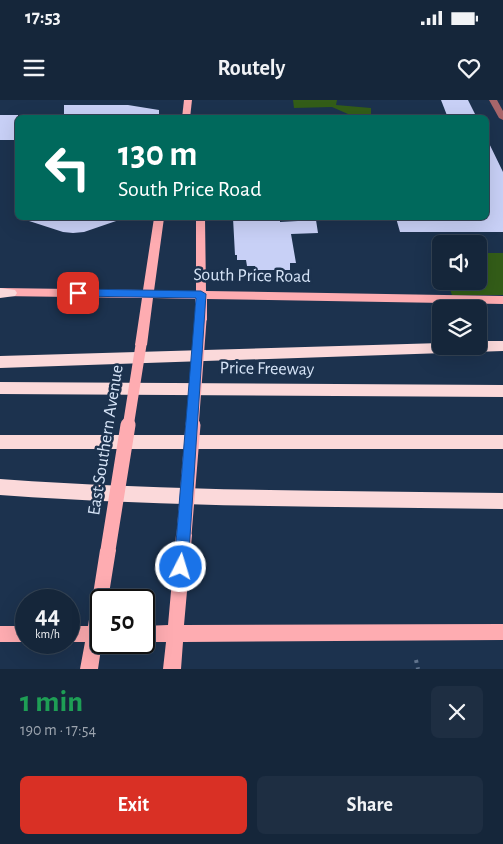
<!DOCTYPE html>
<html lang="en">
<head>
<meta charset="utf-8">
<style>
  body { margin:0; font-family:"Alegreya Sans",sans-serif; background:#1e2e42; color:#f1f3f6; height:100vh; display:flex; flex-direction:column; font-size:19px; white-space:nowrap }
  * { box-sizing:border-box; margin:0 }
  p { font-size:16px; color:#9da5af }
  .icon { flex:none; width:28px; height:28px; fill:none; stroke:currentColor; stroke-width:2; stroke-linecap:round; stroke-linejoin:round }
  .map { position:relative; height:569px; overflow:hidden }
  .sheet { display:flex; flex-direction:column; background:#15263a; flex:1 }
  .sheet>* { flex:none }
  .top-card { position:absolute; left:15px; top:15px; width:474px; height:105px; border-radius:8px; box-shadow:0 5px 20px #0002,0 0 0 1px #344354; background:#00695c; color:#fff; overflow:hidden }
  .fabs { position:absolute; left:432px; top:135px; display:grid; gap:10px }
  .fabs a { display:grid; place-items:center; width:55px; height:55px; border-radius:8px; background:#15263a; box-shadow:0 5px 20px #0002,0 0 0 1px #344354; font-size:25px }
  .speed { position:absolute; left:15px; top:489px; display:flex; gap:10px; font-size:25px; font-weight:700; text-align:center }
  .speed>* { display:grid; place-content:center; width:65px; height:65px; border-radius:50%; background:#15263a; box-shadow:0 5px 20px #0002,0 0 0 1px #344354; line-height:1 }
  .speed small { font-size:12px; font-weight:400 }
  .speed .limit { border:2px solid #111; border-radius:8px; background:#fff; color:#111 }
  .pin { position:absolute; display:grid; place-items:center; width:42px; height:42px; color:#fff; margin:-21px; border-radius:10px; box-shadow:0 2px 8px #0006 }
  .me { position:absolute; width:55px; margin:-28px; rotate:5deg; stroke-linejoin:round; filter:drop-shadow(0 0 4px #0008) }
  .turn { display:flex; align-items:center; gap:18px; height:105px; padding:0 20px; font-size:22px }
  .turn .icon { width:65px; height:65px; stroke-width:2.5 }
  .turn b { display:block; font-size:35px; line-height:42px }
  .round { display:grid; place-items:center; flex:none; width:52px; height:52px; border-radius:8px; background:#1e2e42 }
  .head { display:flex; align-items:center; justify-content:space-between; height:85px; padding:0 20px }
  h1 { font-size:30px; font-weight:700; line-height:38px; color:#1e9e55 }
  .action { display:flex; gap:10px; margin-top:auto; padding:10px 20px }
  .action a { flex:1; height:58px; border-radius:8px; background:#d93025; color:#fff; font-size:20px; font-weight:700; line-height:58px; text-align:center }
  .action a+a { background:#1e2e42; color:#f1f3f6 }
  .status { display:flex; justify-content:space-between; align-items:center; height:35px; padding:0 25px; background:#15263a; direction:ltr }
  .status svg { height:14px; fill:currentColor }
  header { display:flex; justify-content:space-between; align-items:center; height:65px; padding:0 20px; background:#15263a; font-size:22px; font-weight:700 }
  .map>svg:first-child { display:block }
  .green { fill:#335d18 }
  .building { fill:#c8d0f6 }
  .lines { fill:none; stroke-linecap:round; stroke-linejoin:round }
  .path { stroke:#61748d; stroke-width:4; stroke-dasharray:3 4.5; stroke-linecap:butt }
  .minor { fill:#a8666a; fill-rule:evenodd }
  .major { fill:#feacb1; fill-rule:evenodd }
  .highway { fill:#fbd9da; fill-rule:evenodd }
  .major-bridge-far1 { stroke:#feacb1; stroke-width:11 }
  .major-bridge { stroke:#feacb1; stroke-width:15 }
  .route { fill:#1a73e8; stroke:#114b97 }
  .labels { text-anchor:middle; stroke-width:5; stroke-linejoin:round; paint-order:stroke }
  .street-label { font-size:18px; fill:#d6e4f7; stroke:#1c324e }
</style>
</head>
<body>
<div class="status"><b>17:53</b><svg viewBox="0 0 49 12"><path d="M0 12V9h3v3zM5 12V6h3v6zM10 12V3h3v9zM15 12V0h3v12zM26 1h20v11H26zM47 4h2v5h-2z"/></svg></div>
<header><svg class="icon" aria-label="menu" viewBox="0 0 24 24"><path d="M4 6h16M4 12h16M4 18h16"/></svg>Routely<svg class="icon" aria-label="heart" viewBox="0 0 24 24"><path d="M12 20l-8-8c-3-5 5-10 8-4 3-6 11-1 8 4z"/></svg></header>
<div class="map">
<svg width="503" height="569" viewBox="0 0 503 569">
  <rect width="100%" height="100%" fill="#1c324e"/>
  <g class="green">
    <polygon points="293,0 337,0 336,5 371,8 371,17 348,14 332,7 294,8"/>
    <polygon points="479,153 503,153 503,195 452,195 447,181 479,181"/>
  </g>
  <g class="building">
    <polygon points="441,0 468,0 477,18 448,18"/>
    <polygon points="64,5 128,5 159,10 159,18 64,18"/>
    <rect x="0" y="15" width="18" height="25"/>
    <polygon points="486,37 503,72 503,132 400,132 396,118 486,118"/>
    <polygon points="26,118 119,118 119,120 84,132 73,133 63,132 26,120"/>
    <polygon points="233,118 280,118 280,122 316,120 318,133 291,134 296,163 290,163 290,170 255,170 255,166 247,166 246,160 237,160 237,155 235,155"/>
  </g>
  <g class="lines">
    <polyline class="path" points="416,560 418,569"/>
    <polygon class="minor" points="489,0 497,0 503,11 503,20 499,18"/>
    <g class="major">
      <polygon points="184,0 192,0 190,18 182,18"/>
      <polygon points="154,118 164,118 154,191 196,191 196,118 205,118 206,191 503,196 503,204 207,199 207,220 201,224 195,220 195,199 153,198 147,245 141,249 135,245 142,198 0,196 0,188 143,190"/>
      <polygon points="184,428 189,430 192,435 184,525 503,524 503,540 183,542 181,569 163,569 166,542 144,542 144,526 168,525 176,435 179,430"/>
      <polygon points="108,443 113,445 116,450 108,500 101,500 102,542 98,569 80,569 85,542 69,542 69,526 88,526 100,450 103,445"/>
      <rect x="0" y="526" width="26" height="16"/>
    </g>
    <g class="highway">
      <polygon points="0,188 15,190 17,193 15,196 0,198"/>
      <polygon points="479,241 503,241 503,251 0,268 0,256 441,243 441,246 479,246"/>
      <polygon points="0,282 503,285 503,297 0,294"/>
      <rect x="0" y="335" width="503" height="14"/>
      <path d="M0,379C167,391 335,391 503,393V409C335,407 167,407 0,395Z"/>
    </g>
    <g class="major-bridge-far1">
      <polyline points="128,327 141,245"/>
      <polyline points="193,327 201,220"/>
    </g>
    <g class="major-bridge">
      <polyline points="184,435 193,325"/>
      <polyline points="108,450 128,325"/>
    </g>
  </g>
  <polygon class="route" points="78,189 201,191 206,194 188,467 186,472 181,474 176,472 174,467 196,198 78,196 73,193"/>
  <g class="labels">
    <g class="street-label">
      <text transform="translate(252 175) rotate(1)" y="6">South Price Road</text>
      <text transform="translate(267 268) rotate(1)" y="6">Price Freeway</text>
      <text transform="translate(105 340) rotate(-81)" y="6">East Southern Avenue</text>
    </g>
  </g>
</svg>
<div class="fabs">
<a><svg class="icon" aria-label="sound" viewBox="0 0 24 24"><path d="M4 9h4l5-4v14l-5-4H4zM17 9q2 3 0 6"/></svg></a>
<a><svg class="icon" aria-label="layers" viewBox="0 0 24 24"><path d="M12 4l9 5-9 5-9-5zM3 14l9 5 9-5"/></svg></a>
</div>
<div class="speed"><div>44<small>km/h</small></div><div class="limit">50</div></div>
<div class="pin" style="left:78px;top:193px;background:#d93025"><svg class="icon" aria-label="arrive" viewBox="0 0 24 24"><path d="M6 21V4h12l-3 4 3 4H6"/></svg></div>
<svg class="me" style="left:181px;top:467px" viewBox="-20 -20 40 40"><circle r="17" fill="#1a73e8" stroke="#fff" stroke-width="3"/><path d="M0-11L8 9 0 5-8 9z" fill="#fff"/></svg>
<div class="top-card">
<div class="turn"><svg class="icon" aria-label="left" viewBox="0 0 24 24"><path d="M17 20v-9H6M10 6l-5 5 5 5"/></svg><div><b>130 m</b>South Price Road</div></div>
</div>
</div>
<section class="sheet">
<div class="head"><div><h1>1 min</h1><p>190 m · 17:54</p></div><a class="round"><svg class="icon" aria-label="close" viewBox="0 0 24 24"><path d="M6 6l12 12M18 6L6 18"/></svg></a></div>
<div class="action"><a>Exit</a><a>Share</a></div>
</section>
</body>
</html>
